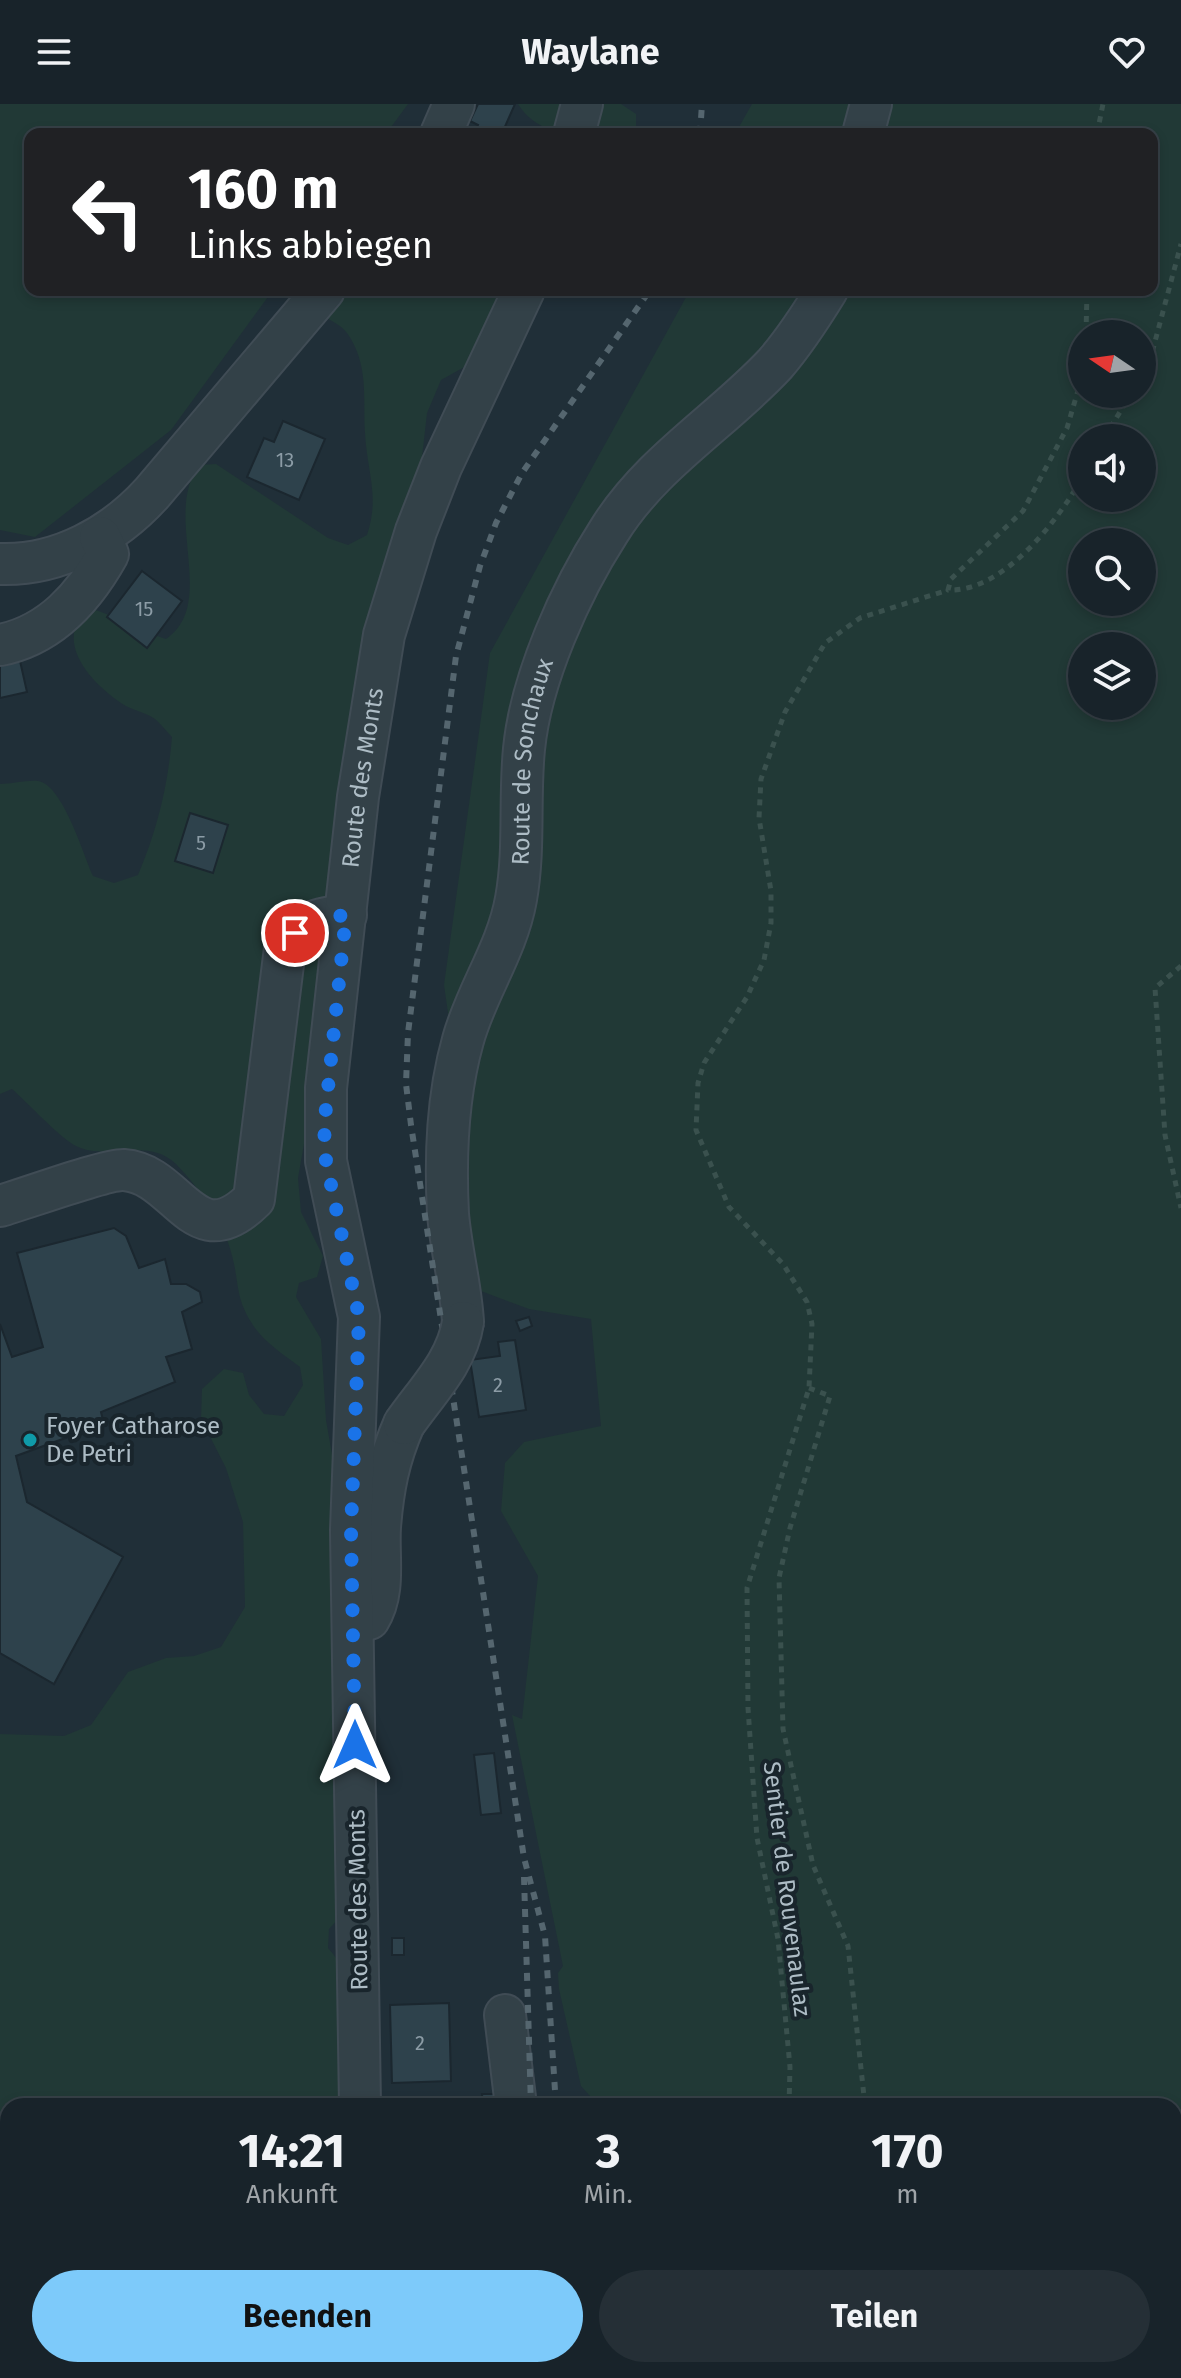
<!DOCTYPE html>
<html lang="de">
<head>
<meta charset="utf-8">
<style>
  body { margin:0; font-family:"Fira Sans",sans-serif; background:#252f36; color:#f1f3f6; height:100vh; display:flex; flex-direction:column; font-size:30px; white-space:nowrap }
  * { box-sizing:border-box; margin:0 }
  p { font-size:26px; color:#9fa4a8 }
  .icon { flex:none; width:44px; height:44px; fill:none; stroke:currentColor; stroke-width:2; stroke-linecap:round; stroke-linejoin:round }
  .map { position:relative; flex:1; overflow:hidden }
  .drawer { position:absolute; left:0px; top:1994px; width:1182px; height:280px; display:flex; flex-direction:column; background:#18232a; border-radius:24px 24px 0 0; box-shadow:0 4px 12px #0003,0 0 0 2px #364047 }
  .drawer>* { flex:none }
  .banner { position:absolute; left:24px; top:24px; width:1134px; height:168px; border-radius:16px; box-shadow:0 4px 12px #0003,0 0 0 2px #364047; background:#202124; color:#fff; overflow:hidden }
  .needle { width:52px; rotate:283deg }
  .buttons { position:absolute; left:1068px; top:216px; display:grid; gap:16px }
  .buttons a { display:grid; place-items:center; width:88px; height:88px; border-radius:50%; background:#18232a; box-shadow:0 4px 12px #0003,0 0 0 2px #364047; font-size:40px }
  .pin { position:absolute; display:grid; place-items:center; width:68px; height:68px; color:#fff; margin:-34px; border:4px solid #fff; border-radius:50%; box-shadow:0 2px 8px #0007 }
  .me { position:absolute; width:88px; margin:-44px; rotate:0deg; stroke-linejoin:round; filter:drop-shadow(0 0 6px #0008) }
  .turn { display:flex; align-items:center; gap:28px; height:168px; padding:0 32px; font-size:36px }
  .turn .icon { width:104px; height:104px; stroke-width:2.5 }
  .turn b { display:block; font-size:56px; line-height:68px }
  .eta { display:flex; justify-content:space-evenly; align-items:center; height:136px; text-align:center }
  .eta b { font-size:48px; font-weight:700; line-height:56px }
  .cta { display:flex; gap:16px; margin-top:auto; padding:16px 32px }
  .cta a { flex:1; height:92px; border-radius:48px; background:#7dcafa; color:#111; font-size:32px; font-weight:700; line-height:92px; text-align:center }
  .cta a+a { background:#252f36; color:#f1f3f6 }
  header { display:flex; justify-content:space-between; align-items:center; height:104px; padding:0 32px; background:#18232a; font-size:36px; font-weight:700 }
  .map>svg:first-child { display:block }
  .green { fill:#213936; fill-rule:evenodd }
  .building { fill:#2e424c; stroke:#1b272f; stroke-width:2 }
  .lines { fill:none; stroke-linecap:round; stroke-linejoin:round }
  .minor-casing { stroke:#404c55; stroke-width:44 }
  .path { stroke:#3a514e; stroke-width:5; stroke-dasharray:6 6; stroke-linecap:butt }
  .minor { stroke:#334148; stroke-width:40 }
  .rail { stroke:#55666f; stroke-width:6; stroke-dasharray:8 8; stroke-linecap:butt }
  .minor-bridge-casing { stroke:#404c55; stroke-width:44; stroke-linecap:butt }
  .minor-bridge { stroke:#334148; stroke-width:40 }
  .route { stroke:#1a73e8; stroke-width:14; stroke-dasharray:0 25.2 }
  .culture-dot { fill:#0f9aa8; stroke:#19252c; stroke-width:3 }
  .labels { text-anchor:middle; stroke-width:8; stroke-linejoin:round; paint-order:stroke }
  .number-label { font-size:20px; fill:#8c9ca6 }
  .street-label { font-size:24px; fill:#adbcc5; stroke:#19252c }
  .poi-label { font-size:24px; fill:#adbcc5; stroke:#19252c; text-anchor:start }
</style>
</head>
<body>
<header><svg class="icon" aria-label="menu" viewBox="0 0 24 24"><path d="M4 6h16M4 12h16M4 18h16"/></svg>Waylane<svg class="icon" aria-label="heart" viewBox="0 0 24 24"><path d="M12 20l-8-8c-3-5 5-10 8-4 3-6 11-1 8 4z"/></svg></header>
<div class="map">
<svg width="1181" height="2274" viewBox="0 0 1181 2274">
  <rect width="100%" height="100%" fill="#202f38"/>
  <g class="green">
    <polygon points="0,0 408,0 386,30 30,30 30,186 273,186 171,326 35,433 0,426"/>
    <path d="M518,0H621L636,10V30C594,30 543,40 518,0Z"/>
    <path d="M752,0H1181V2274H568V2266H1174V2002H599L581,1982L559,1885L558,1869L563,1862L512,1611L522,1615L538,1472L501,1407L505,1359L524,1338L601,1322L591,1215L529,1205L473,1184L463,1012L444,881L490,549L690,186H1152V30H735ZM1082,230H1142V290H1082ZM1082,334H1142V394H1082ZM1082,438H1142V498H1082ZM1082,542H1142V602H1082Z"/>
    <path d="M292,186H502L484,252L441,276L427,309L417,398L298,1074L301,1108L323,1152L317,1173L299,1179L296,1193L321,1235L326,1316L334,1362L339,1814L329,1825L328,1844L342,1861L348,2002H8V2051L0,2045V1630L64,1632L91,1621L128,1568L166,1554L194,1552L221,1543L245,1503L243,1418L226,1364L201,1315L202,1285L224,1265L243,1269L249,1291L264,1310L284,1312L303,1281L300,1263C284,1251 261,1236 251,1218C237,1195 239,1184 234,1160C227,1122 202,1087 176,1060C148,1032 108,1058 76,1042C60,1034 28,999 12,985L0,990V680C12,680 26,676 38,677C63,681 83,750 93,772L114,779L138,771C157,726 168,682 172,633C167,628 161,620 155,615C145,608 131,606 121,599C90,578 52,536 89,504C117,512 138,526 166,535C219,499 161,408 200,361L216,360L328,434L348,441L367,431C380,392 367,368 365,329C363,293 369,260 347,229C334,211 295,207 292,186Z"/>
    <polygon points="139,2266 258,2266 265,2274 156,2274"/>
    <polygon points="319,2266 401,2266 395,2274 312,2274"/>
  </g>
  <g class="building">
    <polygon points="478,0 515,0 503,27 509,30 473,30 478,21 470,17"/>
    <polygon points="283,317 325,335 299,396 247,373 264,334 274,338"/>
    <polygon points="142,467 182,497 147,544 107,513"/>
    <polygon points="18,548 27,588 0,594 0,552"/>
    <polygon points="190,709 228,721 213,769 175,757"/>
    <polygon points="114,1124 126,1132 139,1164 165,1155 171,1180 186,1180 200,1188 202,1198 182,1208 192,1245 166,1253 175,1278 101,1308 104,1320 16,1352 27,1398 123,1453 54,1580 0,1549 0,1220 12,1253 43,1243 17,1149"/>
    <polygon points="529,1213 532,1222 520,1227 516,1217"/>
    <polygon points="515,1236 526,1306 479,1313 470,1256 500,1252 498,1238"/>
    <polygon points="494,1649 501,1709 481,1711 474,1651"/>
    <rect x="392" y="1834" width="12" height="17"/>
    <polygon points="449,1899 451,1977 392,1979 390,1901"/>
    <polygon points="482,1990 508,1990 508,2002 483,2002"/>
    <polygon points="475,2266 524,2266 530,2274 467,2274 475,2272"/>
  </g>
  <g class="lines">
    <g class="minor-casing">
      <g id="minor">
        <polyline points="441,30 454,0"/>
        <polyline points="574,30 582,0"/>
        <polyline points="863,30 871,0"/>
        <path d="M0,460C59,462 114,431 152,389L324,186"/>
        <path d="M0,541C51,531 84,493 108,450L100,433"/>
        <path d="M0,1102C22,1096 106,1065 124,1066C179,1070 194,1155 254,1095L285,844C304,817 315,815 346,811"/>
        <path id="s1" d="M463,1218C461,1182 451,1146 448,1110C445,1051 447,993 463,936C476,888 507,846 516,795C525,745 519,695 524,645C531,574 571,486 609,427C651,359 722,317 775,260C795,237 811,212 827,186"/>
        <path d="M369,1515C386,1488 378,1453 380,1423C383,1385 389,1354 404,1320"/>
        <polyline points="505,1911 516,2002"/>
        <path id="s2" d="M360,2002L351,1426L359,1213L326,1057V984L358,693L384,531L416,427L441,363L524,186"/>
        <polyline points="0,2058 8,2064"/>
        <polyline points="0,2254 8,2256"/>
        <polyline points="41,2266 68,2274"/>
        <polyline points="413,2274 418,2266"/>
      </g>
    </g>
    <g class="path">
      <polyline points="1097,30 1103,0"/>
      <polyline points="1086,230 1087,186"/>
      <polyline points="1142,269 1153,245 1181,140"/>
      <path d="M1082,273L1067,324L1023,407L951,475L948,486C1003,488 1057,418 1082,374"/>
      <polyline points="1104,334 1131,290"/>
      <polyline points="1181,862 1155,884 1165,1031 1181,1104"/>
      <polyline points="809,1284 830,1292 790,1424 779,1474 783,1625 813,1761 848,1842 865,2002"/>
      <polyline points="789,2002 790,1963 778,1835 757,1734 748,1604 747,1484 809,1284 812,1220 807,1198 783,1160 729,1103 696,1026 698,979 704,959 747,893 764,856 771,819 771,787 759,714 761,675 785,608 825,539 860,514 948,486"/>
      <polyline points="794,2266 794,2274"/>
      <polyline points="943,2266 944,2274"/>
    </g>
    <use href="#minor" class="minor"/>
    <g class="rail">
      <polyline points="700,30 702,0"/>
      <polyline points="524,1773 531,2002"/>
      <polyline points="556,2002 545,1832 524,1754 411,1021 406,980 408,929 456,552 480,462 496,419 522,369 650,186"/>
      <polyline points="557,2266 558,2274"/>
    </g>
    <g class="minor-bridge-casing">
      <path id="minor-bridge" d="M404,1320C427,1287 457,1258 463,1218"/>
    </g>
    <use href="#minor-bridge" class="minor-bridge"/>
  </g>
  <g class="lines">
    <polyline class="route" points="295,829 313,815 346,811 324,1023 326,1057 359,1213 351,1426 355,1641"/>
  </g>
  <circle class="culture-dot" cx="30" cy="1336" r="8"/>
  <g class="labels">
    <g class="number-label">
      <text x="285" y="363">13</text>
      <text x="144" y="512">15</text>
      <text x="201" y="746">5</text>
      <text x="498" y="1288">2</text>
      <text x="420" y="1946">2</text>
    </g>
    <g class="street-label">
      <text dy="8" stroke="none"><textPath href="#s1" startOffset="574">Route de Sonchaux</textPath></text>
      <text dy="8" stroke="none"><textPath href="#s2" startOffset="1334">Route des Monts</textPath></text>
      <text transform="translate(787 1785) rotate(83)" y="8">Sentier de Rouvenaulaz</text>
      <text transform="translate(358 1796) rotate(-91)" y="8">Route des Monts</text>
    </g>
    <g class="poi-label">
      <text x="46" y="1330">Foyer Catharose<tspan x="46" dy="28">De Petri</tspan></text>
    </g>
  </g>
</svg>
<div class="buttons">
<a><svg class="needle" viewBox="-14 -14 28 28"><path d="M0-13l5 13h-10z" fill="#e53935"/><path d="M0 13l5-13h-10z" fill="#9fa4a8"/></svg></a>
<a><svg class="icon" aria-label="sound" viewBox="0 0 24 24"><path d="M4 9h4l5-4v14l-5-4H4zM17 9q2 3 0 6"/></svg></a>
<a><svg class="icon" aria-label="search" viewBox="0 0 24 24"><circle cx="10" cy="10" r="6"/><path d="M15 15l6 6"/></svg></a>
<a><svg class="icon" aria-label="layers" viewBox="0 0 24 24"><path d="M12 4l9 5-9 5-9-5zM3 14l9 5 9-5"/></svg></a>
</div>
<div class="pin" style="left:295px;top:829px;background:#d93025"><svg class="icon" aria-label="arrive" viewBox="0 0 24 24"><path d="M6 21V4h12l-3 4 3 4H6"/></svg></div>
<svg class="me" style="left:355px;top:1641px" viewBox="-20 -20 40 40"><path d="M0-17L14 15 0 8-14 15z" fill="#1a73e8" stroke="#fff" stroke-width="4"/></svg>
<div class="banner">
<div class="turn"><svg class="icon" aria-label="left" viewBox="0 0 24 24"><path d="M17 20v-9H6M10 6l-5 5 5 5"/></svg><div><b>160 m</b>Links abbiegen</div></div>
</div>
<section class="drawer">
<div class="eta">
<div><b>14:21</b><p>Ankunft</p></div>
<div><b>3</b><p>Min.</p></div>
<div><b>170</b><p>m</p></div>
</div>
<div class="cta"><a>Beenden</a><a>Teilen</a></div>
</section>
</div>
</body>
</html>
